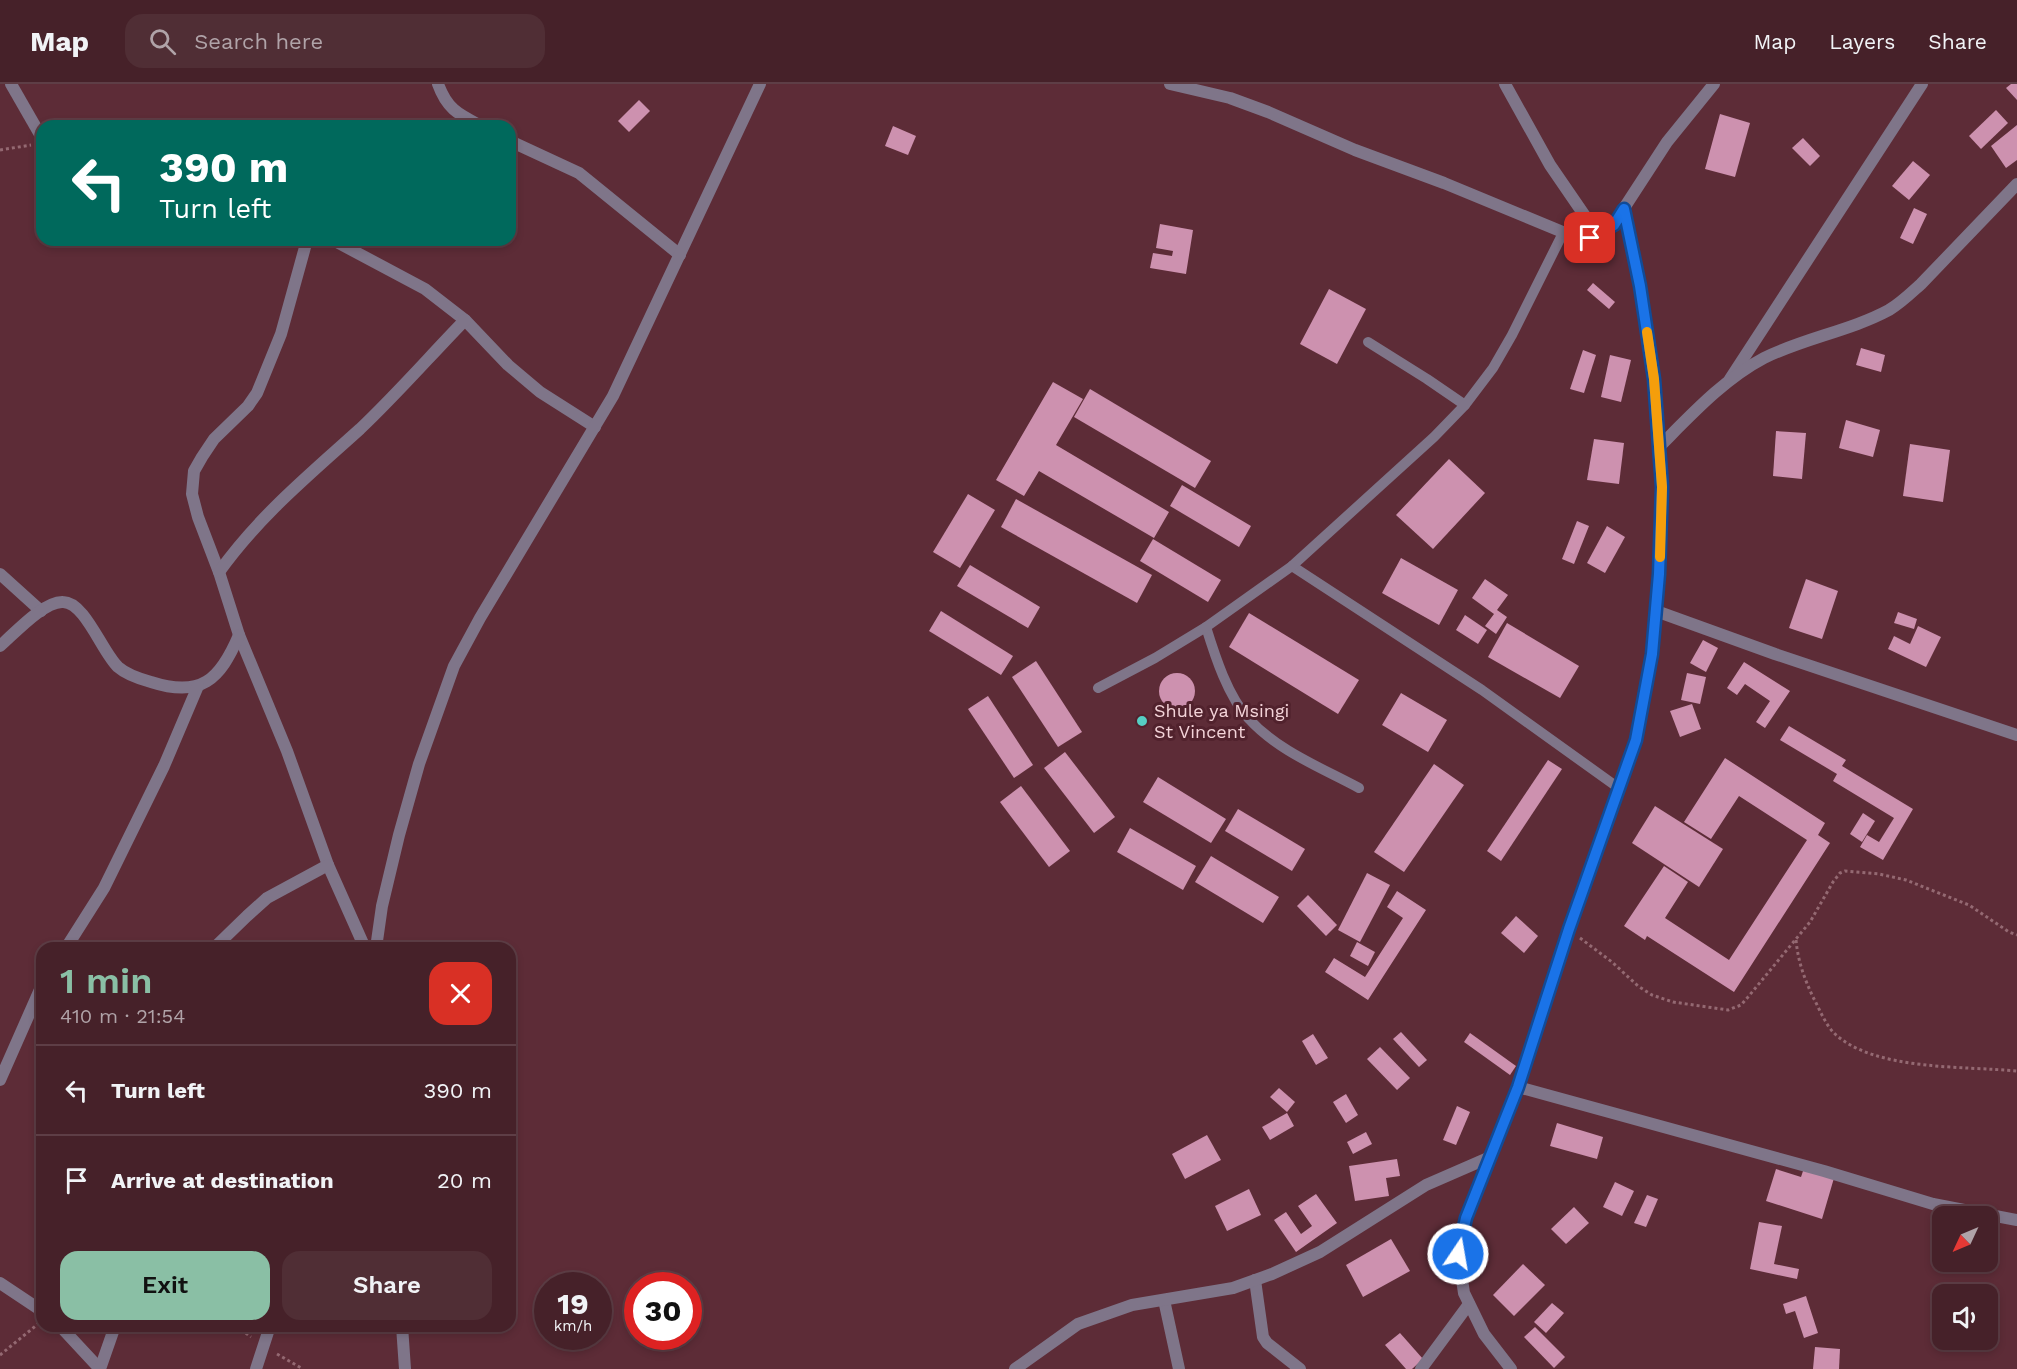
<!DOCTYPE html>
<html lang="en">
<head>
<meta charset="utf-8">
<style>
  body { margin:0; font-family:"Work Sans",sans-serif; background:#502e35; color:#f1f3f6; height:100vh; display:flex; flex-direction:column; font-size:22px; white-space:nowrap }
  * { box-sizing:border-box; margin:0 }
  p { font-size:20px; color:#b0a3a8 }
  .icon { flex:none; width:33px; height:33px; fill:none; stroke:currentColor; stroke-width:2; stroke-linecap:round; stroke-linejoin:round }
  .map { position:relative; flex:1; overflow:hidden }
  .sheet { position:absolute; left:36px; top:858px; width:480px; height:390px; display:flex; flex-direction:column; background:#462129; border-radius:18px; box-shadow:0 3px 9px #0003,0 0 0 2px #5e3e46 }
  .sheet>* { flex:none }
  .banner { position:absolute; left:36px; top:36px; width:480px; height:126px; border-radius:18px; box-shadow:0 3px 9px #0003,0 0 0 2px #5e3e46; background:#00695c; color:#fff; overflow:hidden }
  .needle { width:39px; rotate:226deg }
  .controls { position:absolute; left:1932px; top:1122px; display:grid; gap:12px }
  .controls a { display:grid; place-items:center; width:66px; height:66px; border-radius:12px; background:#462129; box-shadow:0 3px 9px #0003,0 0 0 2px #5e3e46; font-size:30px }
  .speed { position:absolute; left:534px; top:1188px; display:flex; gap:12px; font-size:30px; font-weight:700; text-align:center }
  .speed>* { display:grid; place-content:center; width:78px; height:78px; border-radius:50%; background:#462129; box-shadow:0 3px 9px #0003,0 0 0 2px #5e3e46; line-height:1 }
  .speed small { font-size:15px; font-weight:400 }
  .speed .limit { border:9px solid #d22; background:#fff; color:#111 }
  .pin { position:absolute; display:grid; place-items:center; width:51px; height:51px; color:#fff; margin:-26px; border-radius:12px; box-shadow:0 3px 9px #0006 }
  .me { position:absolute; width:66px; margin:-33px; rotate:12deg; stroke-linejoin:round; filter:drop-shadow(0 0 4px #0008) }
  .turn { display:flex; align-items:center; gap:21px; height:126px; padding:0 24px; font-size:27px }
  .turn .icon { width:78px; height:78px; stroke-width:2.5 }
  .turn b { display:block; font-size:42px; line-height:51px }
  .round { display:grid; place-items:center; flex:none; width:63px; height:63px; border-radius:18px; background:#502e35 }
  .summary { display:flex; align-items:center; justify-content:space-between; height:102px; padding:0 24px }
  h1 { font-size:36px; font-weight:600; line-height:45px; color:#8abfa5 }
  .action { display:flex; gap:12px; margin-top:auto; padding:12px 24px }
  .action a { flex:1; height:69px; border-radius:18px; background:#8abfa5; color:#111; font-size:24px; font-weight:600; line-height:69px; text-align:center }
  .action a+a { background:#502e35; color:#f1f3f6 }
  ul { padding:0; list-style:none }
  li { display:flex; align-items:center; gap:18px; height:90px; padding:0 24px; border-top:2px solid #5e3e46 }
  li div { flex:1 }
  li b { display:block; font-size:22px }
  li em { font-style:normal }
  header { display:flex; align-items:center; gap:36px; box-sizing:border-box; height:84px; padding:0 30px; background:#462129; border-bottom:2px solid #5e3e46 }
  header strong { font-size:28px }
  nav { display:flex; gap:33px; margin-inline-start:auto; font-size:21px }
  .search { width:420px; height:54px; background:#502e35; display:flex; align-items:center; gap:15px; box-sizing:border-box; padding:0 21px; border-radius:18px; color:#b0a3a8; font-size:22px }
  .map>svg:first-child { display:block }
  .building { fill:#cd91af }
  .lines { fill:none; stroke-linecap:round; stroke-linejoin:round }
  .path { stroke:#946972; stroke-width:3; stroke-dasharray:3 3; stroke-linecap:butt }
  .lane { stroke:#7f7589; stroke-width:10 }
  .street { stroke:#7f7589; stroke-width:12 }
  .route-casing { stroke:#114b97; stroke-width:15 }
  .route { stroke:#1a73e8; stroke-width:10 }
  .slow { stroke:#f59e0b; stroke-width:10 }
  .poi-dot { fill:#56cec3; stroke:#51222d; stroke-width:2 }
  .labels { text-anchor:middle; stroke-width:6; stroke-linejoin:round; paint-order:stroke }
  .poi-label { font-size:18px; fill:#f4d4d9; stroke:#51222d; text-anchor:start }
</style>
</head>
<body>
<header>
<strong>Map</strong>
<div class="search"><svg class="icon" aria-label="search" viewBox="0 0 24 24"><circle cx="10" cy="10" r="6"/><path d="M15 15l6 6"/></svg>Search here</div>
<nav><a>Map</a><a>Layers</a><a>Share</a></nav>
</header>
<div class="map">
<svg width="2017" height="1285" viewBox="0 0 2017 1285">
  <rect width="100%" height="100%" fill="#5d2c37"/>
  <g class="building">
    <polygon points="2011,0 2017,0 2017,16 2006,4"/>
    <polygon points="639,16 650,27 629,48 618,37"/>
    <polygon points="1996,26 2008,39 1981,65 1969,52"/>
    <polygon points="1720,30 1750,39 1735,93 1705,85"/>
    <polygon points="2017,41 2017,76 2006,84 1991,62"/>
    <polygon points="893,42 916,52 908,71 885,62"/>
    <polygon points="1803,54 1820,72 1810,82 1792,64"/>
    <polygon points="1913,77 1930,91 1909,116 1892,102"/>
    <polygon points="1914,124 1927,130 1913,160 1900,154"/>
    <polygon points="1160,140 1193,146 1186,190 1150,184 1153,169 1172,172 1173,167 1156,164"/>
    <polygon points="1593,199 1615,218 1609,225 1587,206"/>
    <polygon points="1329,205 1366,225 1337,280 1300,260"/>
    <polygon points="1861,264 1885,271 1881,288 1856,281"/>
    <polygon points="1583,266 1596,271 1584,309 1570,305"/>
    <polygon points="1610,271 1631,276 1621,318 1601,313"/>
    <polygon points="1053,298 1083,315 1056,361 1169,428 1154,454 1039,387 1024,412 996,396"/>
    <polygon points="1090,305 1211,377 1195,404 1074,333"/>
    <polygon points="1846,336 1880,346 1873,373 1839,364"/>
    <polygon points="1776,347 1806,349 1802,395 1773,392"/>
    <polygon points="1594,355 1624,359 1619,400 1587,396"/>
    <polygon points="1910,360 1950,366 1943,418 1903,412"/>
    <polygon points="1449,375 1485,409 1433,465 1396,431"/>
    <polygon points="1182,401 1251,442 1239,463 1170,422"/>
    <polygon points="968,410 995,426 960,484 933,468"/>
    <polygon points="1016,415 1152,491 1137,519 1001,443"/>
    <polygon points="1577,437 1589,442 1574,480 1562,475"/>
    <polygon points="1607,442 1625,453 1605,489 1587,479"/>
    <polygon points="1153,455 1221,496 1208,518 1140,477"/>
    <polygon points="1401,474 1458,506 1439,541 1382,509"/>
    <polygon points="970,481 1040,523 1028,544 957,502"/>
    <polygon points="1485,495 1508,511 1497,526 1507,533 1496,550 1485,542 1494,530 1472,514"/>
    <polygon points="1806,495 1838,507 1822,555 1789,544"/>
    <polygon points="941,527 1013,572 1001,591 929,547"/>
    <polygon points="1898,528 1917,535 1914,545 1894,539"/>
    <polygon points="1249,529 1359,596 1338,630 1229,563"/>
    <polygon points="1465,531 1487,546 1478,560 1456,546"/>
    <polygon points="1507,539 1579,582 1560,614 1488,573"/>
    <polygon points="1918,542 1941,553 1926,583 1888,565 1894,552 1910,560"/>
    <polygon points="1703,556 1718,564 1706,588 1690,579"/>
    <polygon points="1036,577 1082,648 1058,663 1012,593"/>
    <polygon points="1744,578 1790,607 1765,644 1756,638 1770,617 1745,600 1737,611 1727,604"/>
    <circle cx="1177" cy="607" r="18"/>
    <polygon points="1687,589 1706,593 1700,620 1681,616"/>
    <polygon points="1401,609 1447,636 1428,668 1382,641"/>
    <polygon points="988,612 1033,681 1014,694 968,625"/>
    <polygon points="1692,620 1701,645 1680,653 1670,627"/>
    <polygon points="1789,642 1846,676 1842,682 1913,725 1883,776 1860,763 1867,751 1879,758 1894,734 1833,697 1837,690 1780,656"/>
    <polygon points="1065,668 1115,733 1094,749 1044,684"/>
    <polygon points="1725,674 1825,739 1818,751 1830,759 1734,908 1647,852 1645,856 1624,842 1664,782 1688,798 1665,834 1729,876 1807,756 1739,712 1711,755 1684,738"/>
    <polygon points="1548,676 1562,685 1501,777 1487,767"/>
    <polygon points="1434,680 1464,701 1404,788 1374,768"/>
    <polygon points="1158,693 1226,735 1211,759 1143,718"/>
    <polygon points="1021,702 1070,767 1049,783 1000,718"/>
    <polygon points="1655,722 1723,765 1699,803 1632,759"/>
    <polygon points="1238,725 1305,765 1292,787 1225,747"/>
    <polygon points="1863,729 1875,737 1862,758 1850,750"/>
    <polygon points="1130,744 1196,782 1183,806 1117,768"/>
    <polygon points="1211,772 1279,813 1263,839 1195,798"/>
    <polygon points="1367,789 1390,801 1360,858 1338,846"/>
    <polygon points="1397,807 1426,826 1368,916 1325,888 1334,874 1365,893 1403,834 1387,823"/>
    <polygon points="1308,811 1337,841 1326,852 1297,822"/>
    <polygon points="1516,832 1538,852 1524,869 1501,849"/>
    <polygon points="1357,858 1375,868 1368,882 1350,872"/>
    <polygon points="1401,948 1427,976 1419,983 1393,955"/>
    <polygon points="1470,949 1516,982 1510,991 1464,958"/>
    <polygon points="1313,950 1328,974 1316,981 1302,957"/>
    <polygon points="1380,963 1410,994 1397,1006 1367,975"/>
    <polygon points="1279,1004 1295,1018 1287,1028 1270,1013"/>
    <polygon points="1346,1010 1358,1031 1346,1039 1333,1018"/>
    <polygon points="1457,1022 1470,1028 1456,1061 1443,1056"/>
    <polygon points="1287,1029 1294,1042 1270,1056 1262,1043"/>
    <polygon points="1557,1039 1603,1053 1597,1075 1550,1062"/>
    <polygon points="1366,1048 1372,1060 1353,1070 1347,1058"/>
    <polygon points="1207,1051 1221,1076 1185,1095 1172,1070"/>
    <polygon points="1397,1075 1400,1092 1386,1094 1389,1112 1355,1117 1349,1082"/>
    <polygon points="1804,1084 1834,1094 1822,1135 1766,1117 1776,1085 1801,1093"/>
    <polygon points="1615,1098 1634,1107 1622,1132 1603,1123"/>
    <polygon points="1249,1105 1261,1131 1227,1147 1215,1122"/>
    <polygon points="1316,1110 1337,1139 1296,1168 1274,1136 1286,1128 1301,1150 1312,1142 1298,1122"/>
    <polygon points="1647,1111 1658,1115 1646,1143 1634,1139"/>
    <polygon points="1574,1123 1589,1139 1566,1160 1551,1145"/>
    <polygon points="1759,1138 1782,1142 1774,1180 1799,1185 1797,1195 1750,1185"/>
    <polygon points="1391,1155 1410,1187 1363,1213 1346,1181"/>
    <polygon points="1523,1180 1545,1201 1514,1232 1493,1211"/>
    <polygon points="1806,1212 1818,1249 1804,1254 1795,1227 1786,1230 1783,1220"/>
    <polygon points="1552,1219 1564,1229 1546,1249 1534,1238"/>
    <polygon points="1535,1243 1565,1273 1554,1284 1524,1253"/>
    <polygon points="1400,1249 1423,1275 1412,1285 1406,1285 1385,1261"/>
    <polygon points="1815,1263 1840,1265 1839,1285 1813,1285"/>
  </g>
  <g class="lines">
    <g class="path">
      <polyline points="0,66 31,61"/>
      <polyline points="1580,854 1612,878 1638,902 1652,911 1673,918 1728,926 1741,921 1748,913 1810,838 1833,798 1840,789 1845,787 1879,790 1906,796 1969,821 2009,848 2017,851"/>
      <path d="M1796,856C1798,877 1804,894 1813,913C1819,924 1825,940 1834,949C1873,987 1965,982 2017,987"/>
      <polyline points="236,1242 251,1253"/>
      <polyline points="277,1270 303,1285"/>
      <polyline points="0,1271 38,1240"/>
    </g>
    <g class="lane">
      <polyline points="1368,258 1427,295 1465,321"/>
      <polyline points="1292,482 1482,606 1620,705"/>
      <path d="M1206,543C1215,572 1228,613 1249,635C1278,667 1322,684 1359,704"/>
      <polyline points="1098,604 1155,574 1206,543 1292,482 1434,353 1465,321 1493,284 1512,251 1563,149"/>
    </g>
    <g class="street">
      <polyline points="11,0 42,54"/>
      <path d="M438,0C447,25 458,30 481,42"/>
      <polyline points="1170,0 1230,14 1268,28 1355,66 1444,99 1582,156 1598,151 1613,141 1667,58 1714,0"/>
      <polyline points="1505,0 1550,81 1598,151"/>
      <polyline points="510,57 579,89 680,171"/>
      <polyline points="307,156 281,250 257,309 248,322 214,355 202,373 194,387 192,410 198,433 219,488 239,551 287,667 328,781 365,864"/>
      <polyline points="333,156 425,205 465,236 508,281 540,308 595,343"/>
      <polyline points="1730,295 1922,0"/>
      <path d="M1659,363C1691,331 1724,295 1764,274C1804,254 1850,247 1889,226C1901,219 1911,209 1921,200L2017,100"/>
      <path d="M219,488C259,432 309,391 360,345C396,311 430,272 465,236"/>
      <polyline points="0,490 41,527"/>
      <polyline points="1656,527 1775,570 2017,651"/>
      <path d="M0,562C15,549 44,517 63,518C85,518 102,568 118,583C127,591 140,595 151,598C201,614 220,596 239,551"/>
      <polyline points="66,864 104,804 164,682 198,602"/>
      <polyline points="214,864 247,832 267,814 328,781"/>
      <polyline points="376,864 382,822 399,751 419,680 454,582 480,534 613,312 760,0"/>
      <polyline points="0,996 42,901"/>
      <polyline points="1518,1003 1824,1087 1933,1120 2017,1136"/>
      <polyline points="1255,1196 1263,1253 1267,1259 1300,1285"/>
      <polyline points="0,1199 42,1227"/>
      <polyline points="1164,1216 1179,1285"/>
      <polyline points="60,1242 100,1285"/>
      <polyline points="402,1242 405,1285"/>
      <polyline points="100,1285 115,1242"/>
      <polyline points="256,1285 270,1242"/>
      <polyline points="1015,1285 1078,1240 1132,1221 1233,1204 1272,1190 1320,1168 1426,1101 1488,1074"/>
      <polyline points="1421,1285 1469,1220"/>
      <polyline points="1511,1285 1484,1250 1464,1209 1458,1169 1466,1133 1518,1003 1569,845 1636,656 1652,570 1659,490 1662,403 1654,295 1640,202 1624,125"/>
    </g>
  </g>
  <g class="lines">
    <g class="route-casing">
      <polyline id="route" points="1458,1170 1466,1134 1518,1003 1569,845 1636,656 1652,570 1659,490 1662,403 1654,295 1640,202 1624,125 1614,141 1590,154"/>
    </g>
    <use href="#route" class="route"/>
    <polyline class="slow" points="1647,248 1654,295 1662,403 1660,473"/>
  </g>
  <circle class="poi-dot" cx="1142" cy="637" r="6"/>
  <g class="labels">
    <g class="poi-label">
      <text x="1154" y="633">Shule ya Msingi<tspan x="1154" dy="21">St Vincent</tspan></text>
    </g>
  </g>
</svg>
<div class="controls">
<a><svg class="needle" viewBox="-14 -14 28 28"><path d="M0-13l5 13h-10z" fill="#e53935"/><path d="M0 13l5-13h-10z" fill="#b0a3a8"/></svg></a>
<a><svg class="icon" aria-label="sound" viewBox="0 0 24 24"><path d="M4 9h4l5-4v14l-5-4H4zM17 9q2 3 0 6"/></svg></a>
</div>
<div class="speed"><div>19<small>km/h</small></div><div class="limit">30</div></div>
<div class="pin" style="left:1590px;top:154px;background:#d93025"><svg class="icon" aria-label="arrive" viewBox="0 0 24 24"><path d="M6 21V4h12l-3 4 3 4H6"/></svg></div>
<svg class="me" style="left:1458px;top:1170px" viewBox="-20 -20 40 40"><circle r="17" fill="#1a73e8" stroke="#fff" stroke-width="3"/><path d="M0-11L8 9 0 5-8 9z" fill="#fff"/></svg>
<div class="banner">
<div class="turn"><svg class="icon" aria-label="left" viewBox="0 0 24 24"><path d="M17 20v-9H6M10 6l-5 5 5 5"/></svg><div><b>390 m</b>Turn left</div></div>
</div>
<section class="sheet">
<div class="summary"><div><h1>1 min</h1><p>410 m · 21:54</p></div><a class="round" style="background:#d93025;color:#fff"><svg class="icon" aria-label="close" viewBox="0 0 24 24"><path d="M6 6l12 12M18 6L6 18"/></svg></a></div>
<ul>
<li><svg class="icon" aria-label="left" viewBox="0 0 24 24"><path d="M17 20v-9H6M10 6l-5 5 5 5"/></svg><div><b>Turn left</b></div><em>390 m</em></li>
<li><svg class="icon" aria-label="arrive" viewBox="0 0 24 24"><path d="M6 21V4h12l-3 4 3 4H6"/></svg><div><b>Arrive at destination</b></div><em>20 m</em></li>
</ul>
<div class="action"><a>Exit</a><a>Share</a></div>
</section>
</div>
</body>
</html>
